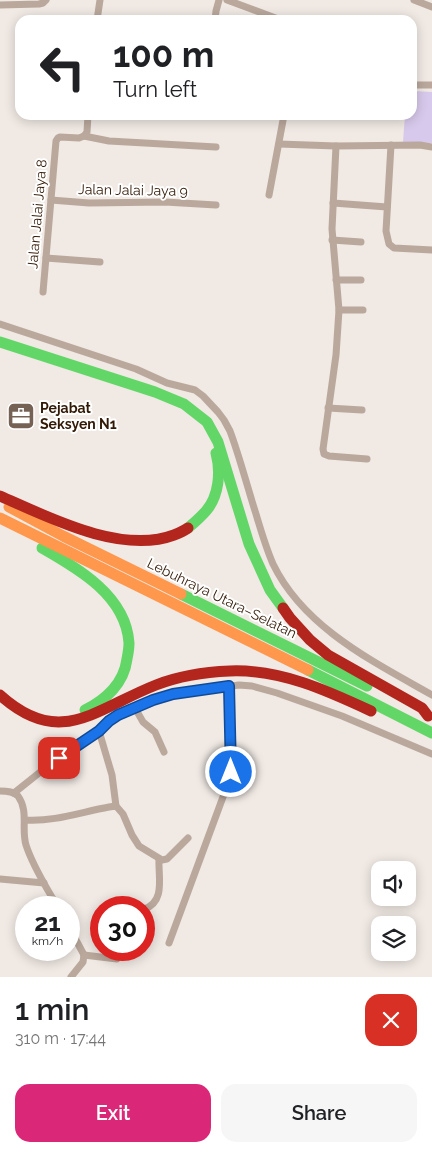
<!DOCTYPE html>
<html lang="en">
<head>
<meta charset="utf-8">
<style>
  body { margin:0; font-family:Raleway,sans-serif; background:#f6f6f6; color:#202124; height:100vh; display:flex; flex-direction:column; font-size:19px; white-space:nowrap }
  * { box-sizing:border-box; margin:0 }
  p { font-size:16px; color:#757577 }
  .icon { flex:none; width:28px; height:28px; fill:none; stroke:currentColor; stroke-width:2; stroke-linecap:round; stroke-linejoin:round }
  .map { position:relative; height:977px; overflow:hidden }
  .drawer { display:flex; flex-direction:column; background:#fff; flex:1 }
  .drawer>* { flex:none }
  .top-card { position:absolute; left:15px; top:15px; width:402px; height:105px; border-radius:15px; box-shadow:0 2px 12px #0003; background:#fff; color:#202124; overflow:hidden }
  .fabs { position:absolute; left:371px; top:861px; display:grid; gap:10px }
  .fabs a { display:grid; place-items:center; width:45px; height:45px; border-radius:10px; background:#fff; box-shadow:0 2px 12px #0003; font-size:25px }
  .speed { position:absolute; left:15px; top:896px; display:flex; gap:10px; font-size:25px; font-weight:700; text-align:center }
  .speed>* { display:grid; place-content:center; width:65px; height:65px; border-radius:50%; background:#fff; box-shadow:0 2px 12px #0003; line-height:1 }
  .speed small { font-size:12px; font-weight:400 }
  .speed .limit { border:8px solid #d22; background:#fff; color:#111 }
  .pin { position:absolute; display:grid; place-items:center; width:42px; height:42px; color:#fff; margin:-21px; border-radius:10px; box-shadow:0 2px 8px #0006 }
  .me { position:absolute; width:55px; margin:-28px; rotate:0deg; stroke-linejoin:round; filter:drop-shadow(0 0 4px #0008) }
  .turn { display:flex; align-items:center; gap:18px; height:105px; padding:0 15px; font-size:22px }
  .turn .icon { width:65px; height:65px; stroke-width:2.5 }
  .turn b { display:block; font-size:35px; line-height:42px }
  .round { display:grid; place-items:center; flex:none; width:52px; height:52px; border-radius:15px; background:#f6f6f6 }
  .summary { display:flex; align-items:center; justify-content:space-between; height:85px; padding:0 15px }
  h1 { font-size:30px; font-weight:600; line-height:38px }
  .primary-button { display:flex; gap:10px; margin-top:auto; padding:10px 15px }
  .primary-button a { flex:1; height:58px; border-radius:15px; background:#db2777; color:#fff; font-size:20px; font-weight:600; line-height:58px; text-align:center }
  .primary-button a+a { background:#f6f6f6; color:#202124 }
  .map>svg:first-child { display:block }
  .green { fill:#d7c9eb }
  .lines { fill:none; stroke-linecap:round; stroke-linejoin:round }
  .street { stroke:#baa89c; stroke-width:7 }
  .fast { stroke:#63d668; stroke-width:11 }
  .slow { stroke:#ff974d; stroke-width:11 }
  .jam { stroke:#b3261e; stroke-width:11 }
  .route-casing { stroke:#114b97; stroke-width:12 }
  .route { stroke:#1a73e8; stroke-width:9 }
  .labels { text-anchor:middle; stroke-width:4; stroke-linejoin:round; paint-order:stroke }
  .street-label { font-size:14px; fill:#331a06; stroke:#fff }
  .poi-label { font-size:14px; font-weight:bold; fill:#331a06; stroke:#fff; text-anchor:start }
</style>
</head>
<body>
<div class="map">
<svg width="432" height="977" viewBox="0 0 432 977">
  <rect width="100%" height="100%" fill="#f0e9e4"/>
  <polygon class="green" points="413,91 432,92 432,143 403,142 405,115 412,115"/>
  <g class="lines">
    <g class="street">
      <polyline points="227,0 281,20"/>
      <polyline points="414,0 432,7"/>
      <polyline points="0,5 39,4 43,3 46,0"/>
      <polyline points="97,20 100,0"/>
      <polyline points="215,20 216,11 219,0"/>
      <polyline points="412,85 432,85"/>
      <polyline points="84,136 109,141 216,147"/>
      <polyline points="279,144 336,146 420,145 432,147"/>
      <polyline points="391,145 386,231 389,244 394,248 432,250"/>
      <polyline points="336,146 332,229 339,310 336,355 323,449 324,454 329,456 367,459"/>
      <polyline points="269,195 284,115"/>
      <polyline points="51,200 89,203 165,202 216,205"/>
      <polyline points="333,203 387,207"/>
      <polyline points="332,240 361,242"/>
      <polyline points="46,258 100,262"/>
      <polyline points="336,280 361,280"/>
      <polyline points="43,292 56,141 58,138 60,137 79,138 84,136 87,132 88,115"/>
      <polyline points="339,310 363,310"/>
      <path d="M0,324L136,369L167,383L195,390L203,396L218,412L224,420L230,431C240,458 247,486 256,514C261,531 266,548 273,564C304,628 374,662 432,695"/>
      <polyline points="328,408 362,410"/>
      <polyline points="135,708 143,722 155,732 164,752"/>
      <polyline points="99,731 112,775 116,806"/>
      <path d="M0,791C6,791 13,791 18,796C29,811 21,829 26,845C33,867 47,888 58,908"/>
      <polyline points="14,793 59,757 99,731 109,721 119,715 153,700 173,694 239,685 252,686 277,693 342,716 432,754"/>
      <path d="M25,820C54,822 81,812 109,807L116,806L123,814L132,835L139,846L162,860L167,859L188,838"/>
      <polyline points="0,879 44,883"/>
      <path d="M144,909C166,902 158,876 159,859"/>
      <polyline points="69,927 84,955"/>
      <polyline points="169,943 230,778 231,746 229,686"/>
      <polyline points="84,955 117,959 121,950"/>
      <polyline points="71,977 83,962 84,955"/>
    </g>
    <g class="fast">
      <polyline points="0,342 155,392 184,404 207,422 218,442 249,544 270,590 283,608"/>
      <path d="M188,528C194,523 200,518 206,511C219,496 221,472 216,453"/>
      <path d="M42,548C79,569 126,596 129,643C129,648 128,654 127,659C124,683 106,700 85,710"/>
      <polyline points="181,594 367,686"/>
      <polyline points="308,670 432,733"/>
    </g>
    <g class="slow">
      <polyline points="9,507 63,536 181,594"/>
      <polyline points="0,518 308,670"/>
    </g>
    <g class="jam">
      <path d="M0,496C48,517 121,555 174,535C179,533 184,531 188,528"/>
      <polyline points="283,608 290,618 310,640 328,655 422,708 428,716"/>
      <path d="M0,695C60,749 95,709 156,685C179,676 205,672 230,671C280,669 326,690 371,711"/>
    </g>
  </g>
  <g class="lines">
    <g class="route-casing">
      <polyline id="route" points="59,758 99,731 109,721 118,715 153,700 173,694 229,686 231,772"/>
    </g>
    <use href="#route" class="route"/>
  </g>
  <defs>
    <g id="office-square" transform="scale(1.4375)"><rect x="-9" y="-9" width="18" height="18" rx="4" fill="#756254" stroke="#fff"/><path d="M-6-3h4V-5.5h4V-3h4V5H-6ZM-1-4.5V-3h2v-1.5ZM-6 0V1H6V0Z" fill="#fff"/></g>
  </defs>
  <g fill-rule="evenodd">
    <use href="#office-square" x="21" y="416"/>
  </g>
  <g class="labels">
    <g class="street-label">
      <text transform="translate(133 190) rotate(1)" y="5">Jalan Jalai Jaya 9</text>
      <text transform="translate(37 214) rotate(-85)" y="5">Jalan Jalai Jaya 8</text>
      <text transform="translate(222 598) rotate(26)" y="5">Lebuhraya Utara–Selatan</text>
    </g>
    <g class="poi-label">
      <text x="40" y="413">Pejabat<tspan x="40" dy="16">Seksyen N1</tspan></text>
    </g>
  </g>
</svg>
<div class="fabs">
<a><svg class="icon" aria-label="sound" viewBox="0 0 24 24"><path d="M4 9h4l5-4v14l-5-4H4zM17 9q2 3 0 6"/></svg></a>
<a><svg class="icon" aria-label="layers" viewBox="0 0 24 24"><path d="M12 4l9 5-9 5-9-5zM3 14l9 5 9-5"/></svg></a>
</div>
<div class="speed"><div>21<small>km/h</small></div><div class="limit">30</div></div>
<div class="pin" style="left:59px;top:758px;background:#d93025"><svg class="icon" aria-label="arrive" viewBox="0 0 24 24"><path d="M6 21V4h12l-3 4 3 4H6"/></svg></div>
<svg class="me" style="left:231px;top:772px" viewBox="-20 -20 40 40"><circle r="17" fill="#1a73e8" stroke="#fff" stroke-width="3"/><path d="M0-11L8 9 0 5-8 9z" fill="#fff"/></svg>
<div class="top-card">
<div class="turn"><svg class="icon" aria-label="left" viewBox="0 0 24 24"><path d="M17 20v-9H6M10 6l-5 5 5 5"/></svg><div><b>100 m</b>Turn left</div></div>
</div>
</div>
<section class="drawer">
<div class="summary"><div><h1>1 min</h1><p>310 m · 17:44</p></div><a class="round" style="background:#d93025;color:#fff"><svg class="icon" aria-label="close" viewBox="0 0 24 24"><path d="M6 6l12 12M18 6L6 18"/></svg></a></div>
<div class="primary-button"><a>Exit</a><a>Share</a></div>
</section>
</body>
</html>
